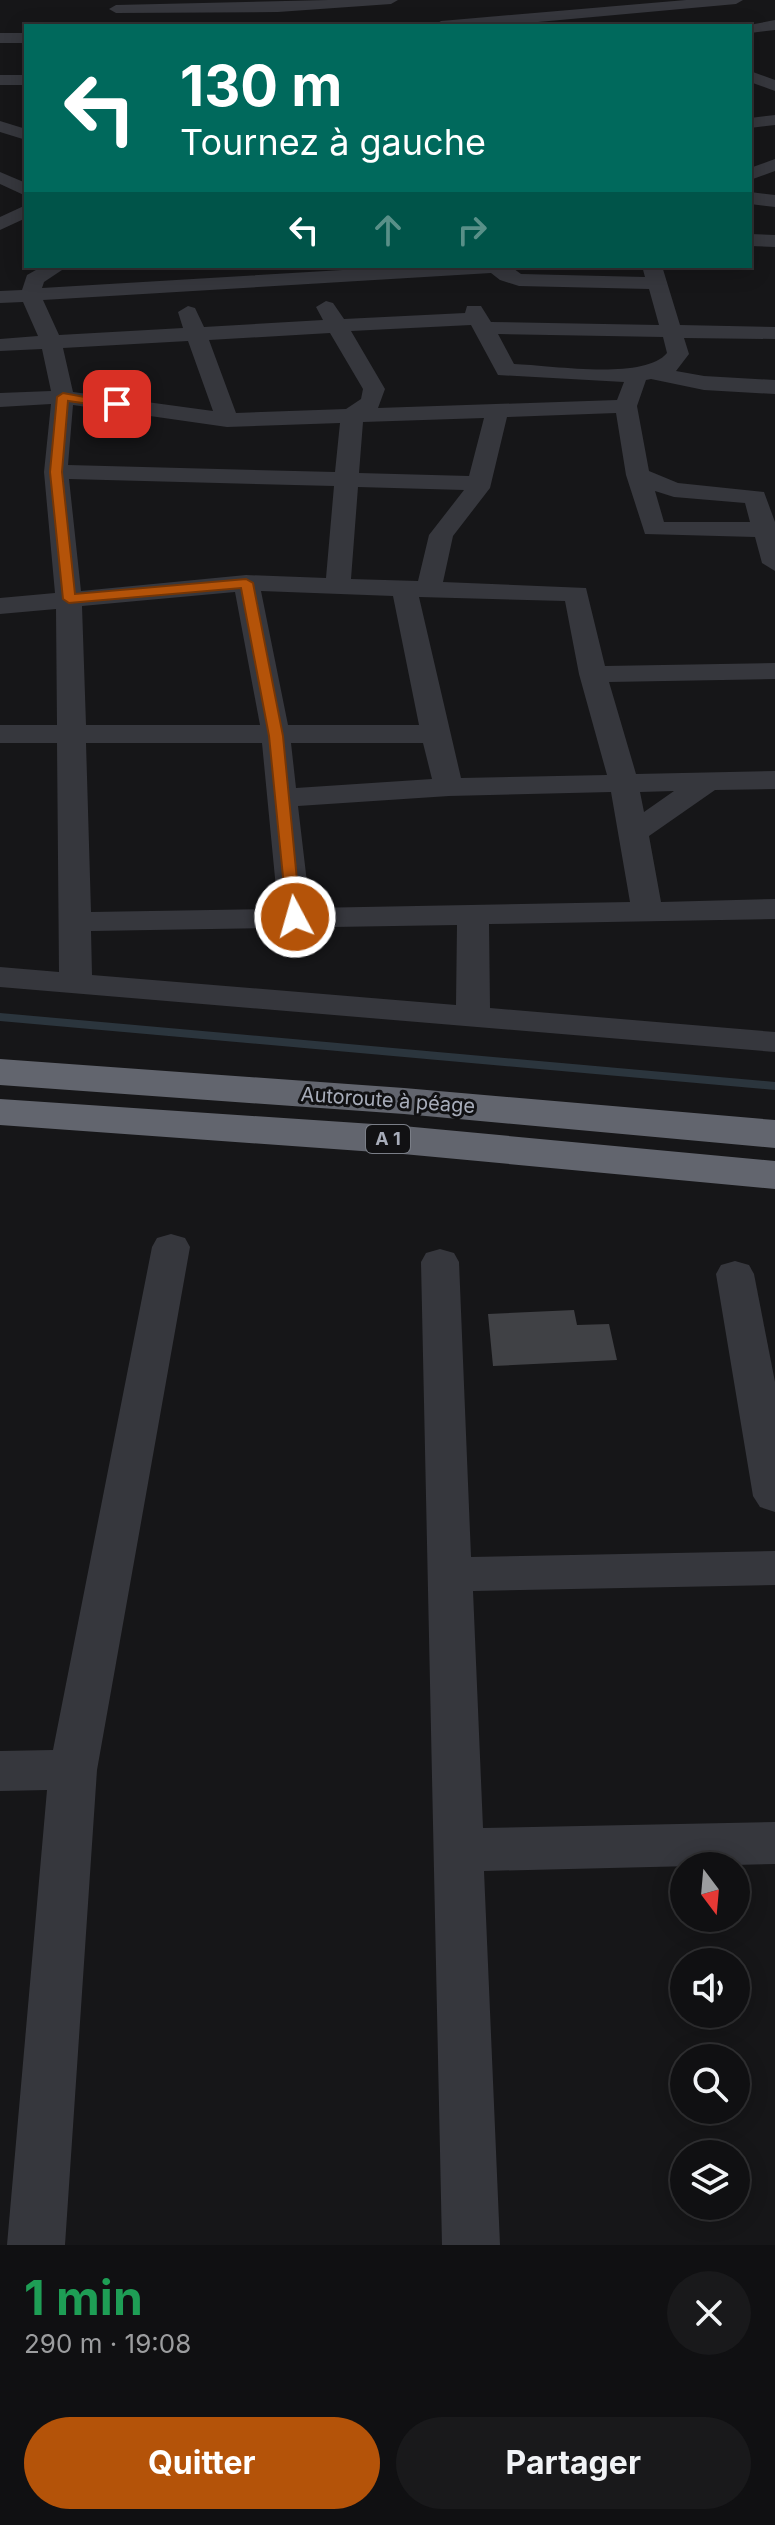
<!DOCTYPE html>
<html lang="fr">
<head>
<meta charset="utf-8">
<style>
  body { margin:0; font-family:Inter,sans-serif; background:#19191b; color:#f1f3f6; height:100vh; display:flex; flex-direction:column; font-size:30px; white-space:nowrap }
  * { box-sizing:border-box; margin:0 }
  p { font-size:26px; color:#9c9d9f }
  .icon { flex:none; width:44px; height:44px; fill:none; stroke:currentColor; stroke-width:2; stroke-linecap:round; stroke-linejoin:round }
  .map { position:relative; height:2245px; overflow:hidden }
  .side { display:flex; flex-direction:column; background:#101012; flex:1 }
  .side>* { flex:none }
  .hud { position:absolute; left:24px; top:24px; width:728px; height:244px; border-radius:0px; box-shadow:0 4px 20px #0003,0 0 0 2px #303032; background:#00695c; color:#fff; overflow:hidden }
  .needle { width:52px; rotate:164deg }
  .buttons { position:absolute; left:670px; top:1852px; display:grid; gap:16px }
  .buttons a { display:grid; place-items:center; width:80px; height:80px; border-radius:50%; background:#101012; box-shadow:0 4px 20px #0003,0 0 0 2px #303032; font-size:40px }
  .pin { position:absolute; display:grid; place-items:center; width:68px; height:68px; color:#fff; margin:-34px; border-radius:16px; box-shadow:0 4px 12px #0006 }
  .me { position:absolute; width:88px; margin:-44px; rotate:354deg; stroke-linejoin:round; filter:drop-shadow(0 0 6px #0008) }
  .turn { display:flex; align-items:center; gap:28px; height:168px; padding:0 24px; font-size:36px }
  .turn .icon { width:104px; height:104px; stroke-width:2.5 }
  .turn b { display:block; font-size:56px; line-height:68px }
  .lanes { display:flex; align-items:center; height:76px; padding:0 24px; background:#0003; justify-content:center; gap:40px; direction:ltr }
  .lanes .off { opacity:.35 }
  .round { display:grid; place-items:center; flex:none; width:84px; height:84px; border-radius:42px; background:#19191b }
  .summary { display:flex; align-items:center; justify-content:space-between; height:136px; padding:0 24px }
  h1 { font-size:48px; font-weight:700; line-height:60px; color:#1e9e55 }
  .cta { display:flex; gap:16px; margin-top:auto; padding:16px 24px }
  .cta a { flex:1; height:92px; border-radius:48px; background:#b45309; color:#fff; font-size:32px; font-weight:700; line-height:92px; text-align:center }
  .cta a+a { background:#19191b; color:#f1f3f6 }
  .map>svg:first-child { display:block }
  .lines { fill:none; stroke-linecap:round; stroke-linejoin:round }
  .stream { fill:#2b353d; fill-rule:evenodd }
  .building { fill:#404145 }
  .minor { fill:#36373d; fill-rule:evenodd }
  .motorway { fill:#62656e; fill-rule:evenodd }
  .route { fill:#b45309; stroke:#753606; stroke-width:2 }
  .labels { text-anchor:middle; stroke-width:6; stroke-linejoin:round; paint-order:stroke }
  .shield { fill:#111113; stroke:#7a7e87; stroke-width:2 }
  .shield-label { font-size:18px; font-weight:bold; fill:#a7acb9 }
  .street-label { font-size:20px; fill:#a7acb9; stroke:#111113 }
</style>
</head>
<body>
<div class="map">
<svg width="775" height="2245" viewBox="0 0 775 2245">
  <rect width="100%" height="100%" fill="#161618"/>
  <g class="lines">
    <polygon class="stream" points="0,1013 775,1082 775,1090 0,1021"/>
  </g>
  <polygon class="building" points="574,1310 577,1325 609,1324 617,1360 493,1366 488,1314"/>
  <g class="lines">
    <g class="minor">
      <polygon points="328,0 398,0 391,4 278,12 116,13 109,9 116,5"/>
      <polygon points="686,0 743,0 736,4 493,26 433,26 441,21"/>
      <polygon points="775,20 775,30 750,33 750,26 744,26"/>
      <rect x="0" y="33" width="26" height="10"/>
      <polygon points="750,71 775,80 775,91 750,82"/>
      <rect x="0" y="75" width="26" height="10"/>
      <polygon points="775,115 775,125 750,128 750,118"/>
      <polygon points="0,121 26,129 26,140 0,132"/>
      <polygon points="775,159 775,171 750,180 750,168"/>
      <polygon points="0,172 26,183 26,196 0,184"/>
      <polygon points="750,192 775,195 775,207 750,204"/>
      <polygon points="26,205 26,218 0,230 0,217"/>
      <polygon points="750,234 775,235 775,247 750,246"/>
      <path d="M43,266H68L44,282L42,288L410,266H510L521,274L645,277L642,266H662L680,325L775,327V339L684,338L689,354L676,371L704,376L775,380V394L704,390L651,379L646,380L637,406L649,471L678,483L764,492L775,522V571L762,563L755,537L645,534L626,475L616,413L507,417L490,488L453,536L443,582L586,588L605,666L775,663V679L609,682L636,774L775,771V789L715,790L649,836L661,902L775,899V919L489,924L490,1008L775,1032V1052L0,987V967L59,972L57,743H0V725H57L56,609L0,614V598L55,593L44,472L51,404L0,407V393L51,391L42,349L0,351V339L38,336L23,302L0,303V291L22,290L27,275ZM491,273L500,280L519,286L649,289L659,325L491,322L481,306H467L465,313L344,319L333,303L326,301L316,307L323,320L204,327L195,308L188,306L178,312L183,328L59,335L43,300ZM471,325L498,375L624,382L617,400L378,408L385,389L351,331ZM330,333L363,389L361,399L346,409L236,413L209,340ZM498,334L663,337L667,353C644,381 549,365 514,364ZM188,341L213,411L73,392L63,348ZM73,405L227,427L340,423L335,472L68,465ZM484,418L469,476L359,473L363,422ZM69,479L334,486L326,578L246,575L81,591ZM358,487L464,490L429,535L418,581L351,579ZM655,491L674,497L745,503L750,522H664ZM261,591L393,596L419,725H288ZM235,592L260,725H86L82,606ZM419,597L565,601L579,674L607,775L461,778ZM86,743H262L278,909L91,912ZM291,743H423L432,779L296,788ZM674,791L644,812L640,792ZM611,792L630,902L310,908L298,806L449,796ZM457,925L456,1005L92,975L91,931Z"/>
      <polygon points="171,1234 185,1238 190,1247 97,1770 65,2245 7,2245 47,1790 0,1791 0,1751 53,1750 152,1247 157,1238"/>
      <polygon points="440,1249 454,1253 459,1262 471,1557 775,1551 775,1585 473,1591 483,1828 775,1822 775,1864 484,1871 500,2245 442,2245 421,1262 426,1253"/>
      <polygon points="735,1261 749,1265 754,1274 775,1382 775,1512 760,1507 753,1496 716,1274 721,1265"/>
    </g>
    <g class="motorway">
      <polygon points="0,1059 404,1088 775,1120 775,1148 404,1114 0,1085"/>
      <polygon points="0,1099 403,1126 775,1161 775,1189 403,1154 0,1125"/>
    </g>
  </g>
  <polygon class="route" points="63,393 123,404 117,408 68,401 62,472 75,594 246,579 253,583 283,736 301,921 287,917 269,736 241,588 69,603 63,599 50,472 57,397"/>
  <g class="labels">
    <rect class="shield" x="366" y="1125" width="44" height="28" rx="6"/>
    <g class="shield-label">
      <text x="388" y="1145">A 1</text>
    </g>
    <g class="street-label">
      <text transform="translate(388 1100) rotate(4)" y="7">Autoroute à péage</text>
    </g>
  </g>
</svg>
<div class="buttons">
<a><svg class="needle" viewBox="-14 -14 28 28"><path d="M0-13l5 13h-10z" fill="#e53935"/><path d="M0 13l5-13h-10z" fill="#9c9d9f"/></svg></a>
<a><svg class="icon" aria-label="sound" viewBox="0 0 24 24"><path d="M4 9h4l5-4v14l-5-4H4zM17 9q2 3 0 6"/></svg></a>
<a><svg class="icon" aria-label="search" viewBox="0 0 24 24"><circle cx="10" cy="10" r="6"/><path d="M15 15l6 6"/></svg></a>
<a><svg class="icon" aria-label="layers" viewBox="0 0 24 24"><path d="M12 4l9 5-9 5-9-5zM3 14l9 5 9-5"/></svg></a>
</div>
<div class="pin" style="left:117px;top:404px;background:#d93025"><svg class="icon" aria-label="arrive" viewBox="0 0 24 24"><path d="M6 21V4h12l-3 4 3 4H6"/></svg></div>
<svg class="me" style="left:295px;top:917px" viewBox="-20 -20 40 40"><circle r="17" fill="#b45309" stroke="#fff" stroke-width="3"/><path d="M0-11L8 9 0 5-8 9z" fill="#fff"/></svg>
<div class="hud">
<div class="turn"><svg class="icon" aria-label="left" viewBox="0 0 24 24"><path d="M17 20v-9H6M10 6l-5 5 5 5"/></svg><div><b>130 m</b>Tournez à gauche</div></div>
<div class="lanes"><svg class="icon" aria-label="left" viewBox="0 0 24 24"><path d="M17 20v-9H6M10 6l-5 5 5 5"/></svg><svg class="icon off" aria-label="ahead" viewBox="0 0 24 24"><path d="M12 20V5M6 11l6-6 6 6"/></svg><svg class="icon off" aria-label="right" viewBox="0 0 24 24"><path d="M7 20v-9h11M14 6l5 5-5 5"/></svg></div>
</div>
</div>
<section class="side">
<div class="summary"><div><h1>1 min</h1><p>290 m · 19:08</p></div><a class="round"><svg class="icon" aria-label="close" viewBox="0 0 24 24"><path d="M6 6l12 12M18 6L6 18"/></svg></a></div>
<div class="cta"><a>Quitter</a><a>Partager</a></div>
</section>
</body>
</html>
